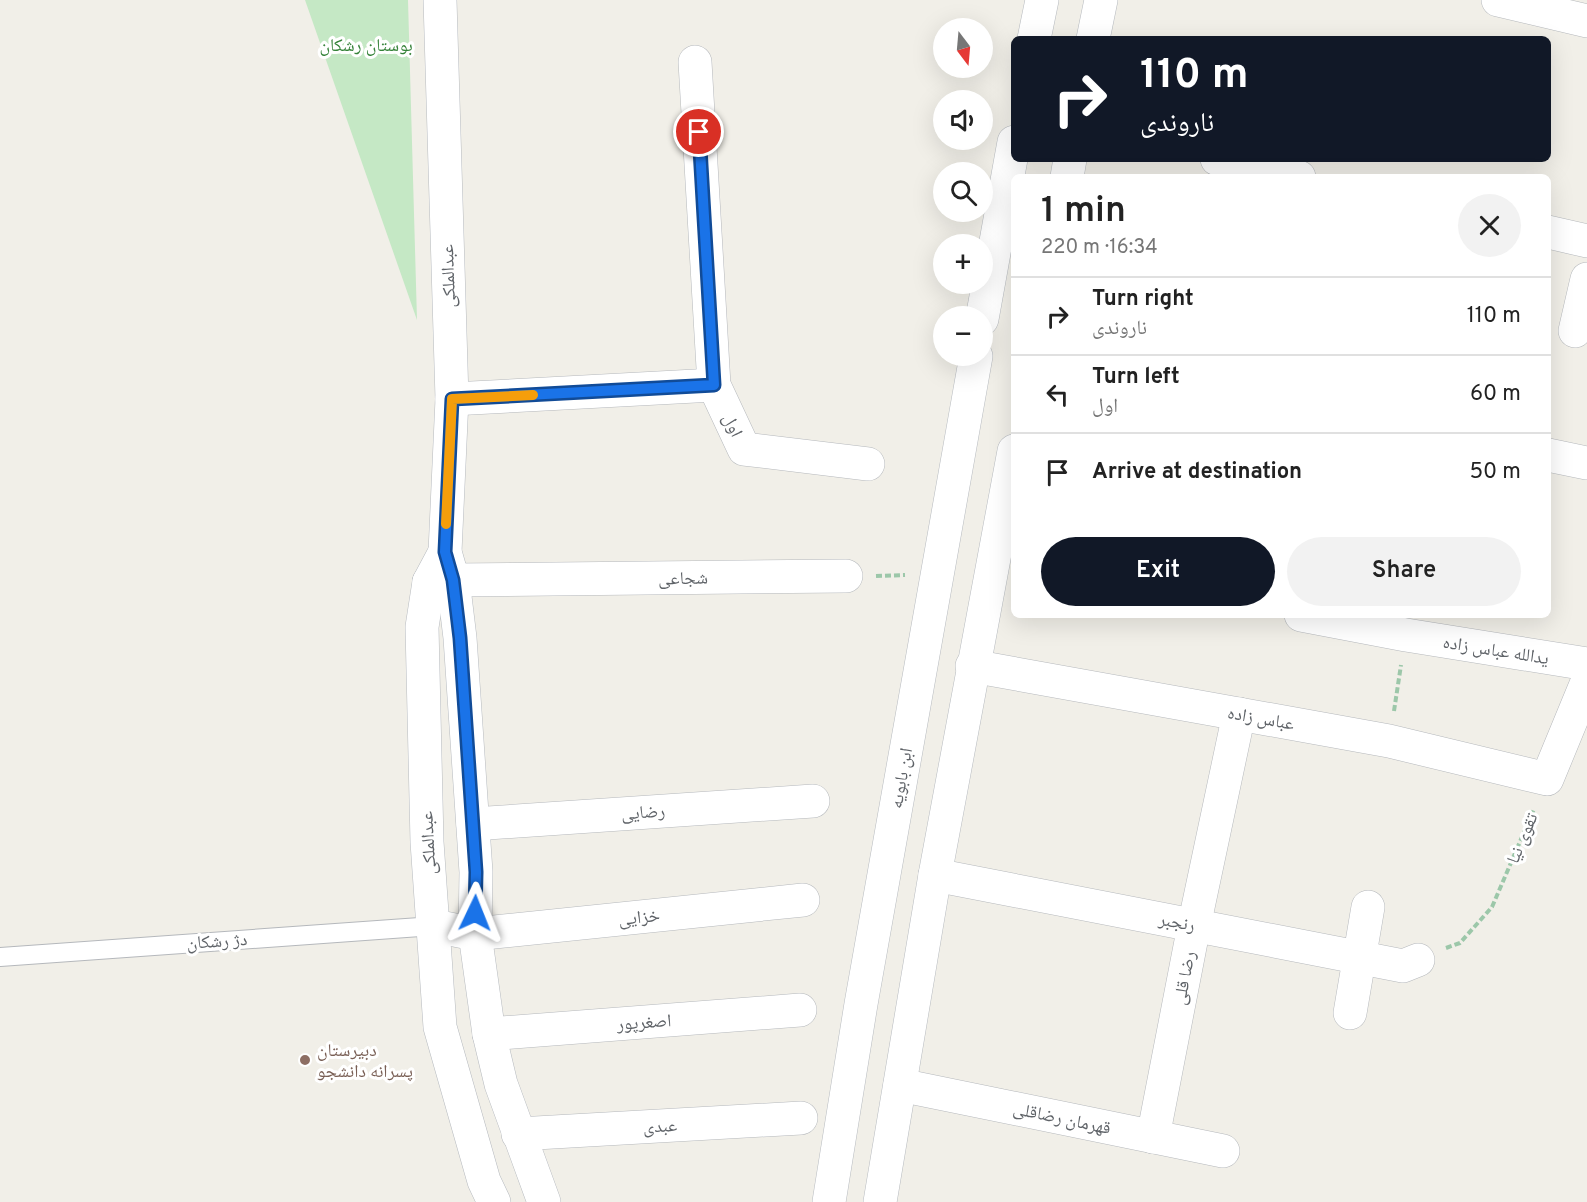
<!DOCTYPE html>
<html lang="en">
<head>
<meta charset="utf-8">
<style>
  body { margin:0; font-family:Overpass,"Noto Naskh Arabic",sans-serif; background:#f2f2f2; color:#222; height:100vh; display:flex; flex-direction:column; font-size:22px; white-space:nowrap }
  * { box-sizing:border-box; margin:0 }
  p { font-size:20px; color:#767676 }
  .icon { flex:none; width:33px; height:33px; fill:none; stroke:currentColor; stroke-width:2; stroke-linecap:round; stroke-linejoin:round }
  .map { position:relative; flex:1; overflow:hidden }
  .drawer { position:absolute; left:1011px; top:174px; width:540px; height:444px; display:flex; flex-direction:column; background:#fff; border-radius:9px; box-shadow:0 6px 24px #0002 }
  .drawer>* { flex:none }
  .top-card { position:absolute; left:1011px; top:36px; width:540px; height:126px; border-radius:9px; box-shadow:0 6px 24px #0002; background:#111827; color:#fff; overflow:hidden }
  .needle { width:39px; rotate:164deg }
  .fabs { position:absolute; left:933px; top:18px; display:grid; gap:12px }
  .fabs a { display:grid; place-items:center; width:60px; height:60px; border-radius:50%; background:#fff; box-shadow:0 6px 24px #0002; font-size:30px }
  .pin { position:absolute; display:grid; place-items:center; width:51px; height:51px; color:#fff; margin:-26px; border:3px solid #fff; border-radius:50%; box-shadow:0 2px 6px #0007 }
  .me { position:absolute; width:66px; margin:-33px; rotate:2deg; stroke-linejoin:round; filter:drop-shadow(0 0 4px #0008) }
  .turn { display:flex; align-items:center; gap:21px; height:126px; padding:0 30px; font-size:27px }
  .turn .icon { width:78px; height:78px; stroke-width:2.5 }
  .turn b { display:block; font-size:42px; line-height:51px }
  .round { display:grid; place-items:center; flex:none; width:63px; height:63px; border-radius:32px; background:#f2f2f2 }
  .headline { display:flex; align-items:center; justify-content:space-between; height:102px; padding:0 30px }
  h1 { font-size:36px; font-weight:600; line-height:45px }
  .action { display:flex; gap:12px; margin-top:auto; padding:12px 30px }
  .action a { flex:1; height:69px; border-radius:36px; background:#111827; color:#fff; font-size:24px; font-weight:600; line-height:69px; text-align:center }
  .action a+a { background:#f2f2f2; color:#222 }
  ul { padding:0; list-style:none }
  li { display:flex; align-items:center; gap:18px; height:78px; padding:0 30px; border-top:2px solid #e0e0e0 }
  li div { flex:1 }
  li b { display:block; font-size:22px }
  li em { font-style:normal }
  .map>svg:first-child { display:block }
  .green { fill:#c5e8c5 }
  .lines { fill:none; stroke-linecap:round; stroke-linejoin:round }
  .lane-casing { stroke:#b5b8bc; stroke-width:20 }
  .street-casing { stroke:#b5b8bc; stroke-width:34 }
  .secondary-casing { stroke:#b6babf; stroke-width:34 }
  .path { stroke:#9cc7a9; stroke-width:4; stroke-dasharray:6 3; stroke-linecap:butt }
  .lane { stroke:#fff; stroke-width:18 }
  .street { stroke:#fff; stroke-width:33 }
  .secondary { stroke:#fff; stroke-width:33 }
  .route-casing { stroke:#114b97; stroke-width:15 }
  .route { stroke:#1a73e8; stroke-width:10 }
  .slow { stroke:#f59e0b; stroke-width:10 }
  .education-dot { fill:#8d6e63; stroke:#fff; stroke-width:2 }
  .labels { text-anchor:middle; stroke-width:6; stroke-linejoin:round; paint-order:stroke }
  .park-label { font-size:18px; fill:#348238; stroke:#fff }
  .street-label { font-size:18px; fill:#5f6368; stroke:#fff }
  .education-label { font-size:18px; fill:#785e54; stroke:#fff; text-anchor:start }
</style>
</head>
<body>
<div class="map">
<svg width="1587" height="1202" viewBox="0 0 1587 1202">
  <rect width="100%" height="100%" fill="#f1efe8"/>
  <polygon class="green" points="305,0 408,0 417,320"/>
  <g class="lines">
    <g class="lane-casing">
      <polyline id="lane" points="0,957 434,926"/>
    </g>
    <g class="street-casing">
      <g id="street">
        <polyline points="1498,0 1587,21"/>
        <polyline points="695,62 714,385 744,449 868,464"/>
        <polyline points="1217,159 1299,177"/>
        <polyline points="1548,232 1587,241"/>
        <polyline points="1575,331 1587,279"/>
        <polyline points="452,399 714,385"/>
        <polyline points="1548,455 1587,463"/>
        <polyline points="429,582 453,580 846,576"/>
        <polyline points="1301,615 1406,635 1587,664"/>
        <polyline points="972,666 1389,741 1547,779 1587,682"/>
        <polyline points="473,824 813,801"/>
        <polyline points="935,875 1403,966 1418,960"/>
        <polyline points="434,926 475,934 803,900"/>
        <polyline points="1350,1013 1368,907"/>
        <polyline points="489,1034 800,1010"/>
        <polyline points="900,1085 1223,1151"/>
        <polyline points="518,1134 801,1118"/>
        <polyline points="1153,1137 1194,926 1239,714"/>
      </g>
    </g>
    <g class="secondary-casing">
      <g id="secondary">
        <polyline points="440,0 452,399 445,552 453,580 460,638 476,872 475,934 489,1034 501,1084 544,1202"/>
        <polyline points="1034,39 1042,0"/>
        <polyline points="1093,39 1101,0"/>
        <polyline points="1067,177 1070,159"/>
        <polyline points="982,319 1014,142"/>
        <polyline points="445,552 429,582 422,627 427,842 440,1027 484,1181 494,1202"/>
        <polyline points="829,1202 861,1004 976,356"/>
        <polyline points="880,1202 935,875 1014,451"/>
      </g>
    </g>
    <g class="path">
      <polyline points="876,576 905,575"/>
      <polyline points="1394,711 1401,665"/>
      <polyline points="1446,948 1460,943 1492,907 1534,809"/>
    </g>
    <use href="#lane" class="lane"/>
    <use href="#street" class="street"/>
    <use href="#secondary" class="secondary"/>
  </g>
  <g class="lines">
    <g class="route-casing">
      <polyline id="route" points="475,913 476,872 460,638 453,580 445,552 452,399 714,385 699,132"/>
    </g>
    <use href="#route" class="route"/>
    <polyline class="slow" points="446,524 452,399 533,395"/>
  </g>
  <circle class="education-dot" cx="305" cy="1060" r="6"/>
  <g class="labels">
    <g class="park-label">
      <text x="366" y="51">بوستان رشکان</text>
    </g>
    <g class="street-label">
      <text transform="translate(448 276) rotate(-92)" y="6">عبدالملکی</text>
      <text transform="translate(733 425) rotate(65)" y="6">اول</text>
      <text transform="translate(683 578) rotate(-1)" y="6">شجاعی</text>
      <text transform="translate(1496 650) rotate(9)" y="6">یدالله عباس زاده</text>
      <text transform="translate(1261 718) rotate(10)" y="6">عباس زاده</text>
      <text transform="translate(901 778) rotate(-80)" y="6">ابن بابویه</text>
      <text transform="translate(643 812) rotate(-4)" y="6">رضایی</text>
      <text transform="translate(1522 838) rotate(-67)" y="6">تقوی نیا</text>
      <text transform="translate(428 843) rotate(-93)" y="6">عبدالملکی</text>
      <text transform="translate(639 917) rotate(-6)" y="6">خزایی</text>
      <text transform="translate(1177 922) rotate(11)" y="6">رنجبر</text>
      <text transform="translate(217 941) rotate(-4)" y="6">دژ رشکان</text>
      <text transform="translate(1184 978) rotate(-79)" y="6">رضا قلی</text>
      <text transform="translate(644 1022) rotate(-4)" y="6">اصغرپور</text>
      <text transform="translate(1062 1118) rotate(12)" y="6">قهرمان رضاقلی</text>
      <text transform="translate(660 1126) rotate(-3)" y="6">عبدی</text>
    </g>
    <g class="education-label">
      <text x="317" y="1056">دبیرستان<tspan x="317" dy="21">پسرانه دانشجو</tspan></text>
    </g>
  </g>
</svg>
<div class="fabs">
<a><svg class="needle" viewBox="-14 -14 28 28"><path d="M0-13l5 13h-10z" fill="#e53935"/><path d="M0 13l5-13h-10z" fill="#767676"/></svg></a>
<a><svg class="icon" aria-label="sound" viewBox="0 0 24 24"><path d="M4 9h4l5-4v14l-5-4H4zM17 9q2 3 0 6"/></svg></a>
<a><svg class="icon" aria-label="search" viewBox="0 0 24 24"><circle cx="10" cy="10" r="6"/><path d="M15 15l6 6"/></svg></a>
<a>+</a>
<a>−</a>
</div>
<div class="pin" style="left:699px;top:132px;background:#d93025"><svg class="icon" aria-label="arrive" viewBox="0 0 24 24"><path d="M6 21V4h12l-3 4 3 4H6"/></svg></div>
<svg class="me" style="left:475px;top:913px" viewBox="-20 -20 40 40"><path d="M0-17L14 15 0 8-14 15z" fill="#1a73e8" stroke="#fff" stroke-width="4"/></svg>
<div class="top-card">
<div class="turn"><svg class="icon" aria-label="right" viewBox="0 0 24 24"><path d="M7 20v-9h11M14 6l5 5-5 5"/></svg><div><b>110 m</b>ناروندی</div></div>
</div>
<section class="drawer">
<div class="headline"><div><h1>1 min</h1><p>220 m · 16:34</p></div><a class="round"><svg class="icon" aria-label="close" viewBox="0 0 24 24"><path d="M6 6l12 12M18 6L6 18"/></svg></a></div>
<ul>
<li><svg class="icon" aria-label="right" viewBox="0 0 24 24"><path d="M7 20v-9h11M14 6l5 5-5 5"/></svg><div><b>Turn right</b><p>ناروندی</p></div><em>110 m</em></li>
<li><svg class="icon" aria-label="left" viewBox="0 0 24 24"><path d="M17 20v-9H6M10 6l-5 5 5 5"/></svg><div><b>Turn left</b><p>اول</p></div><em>60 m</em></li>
<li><svg class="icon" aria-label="arrive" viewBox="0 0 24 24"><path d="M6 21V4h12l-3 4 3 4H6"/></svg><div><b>Arrive at destination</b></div><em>50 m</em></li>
</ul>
<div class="action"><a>Exit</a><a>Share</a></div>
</section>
</div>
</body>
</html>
